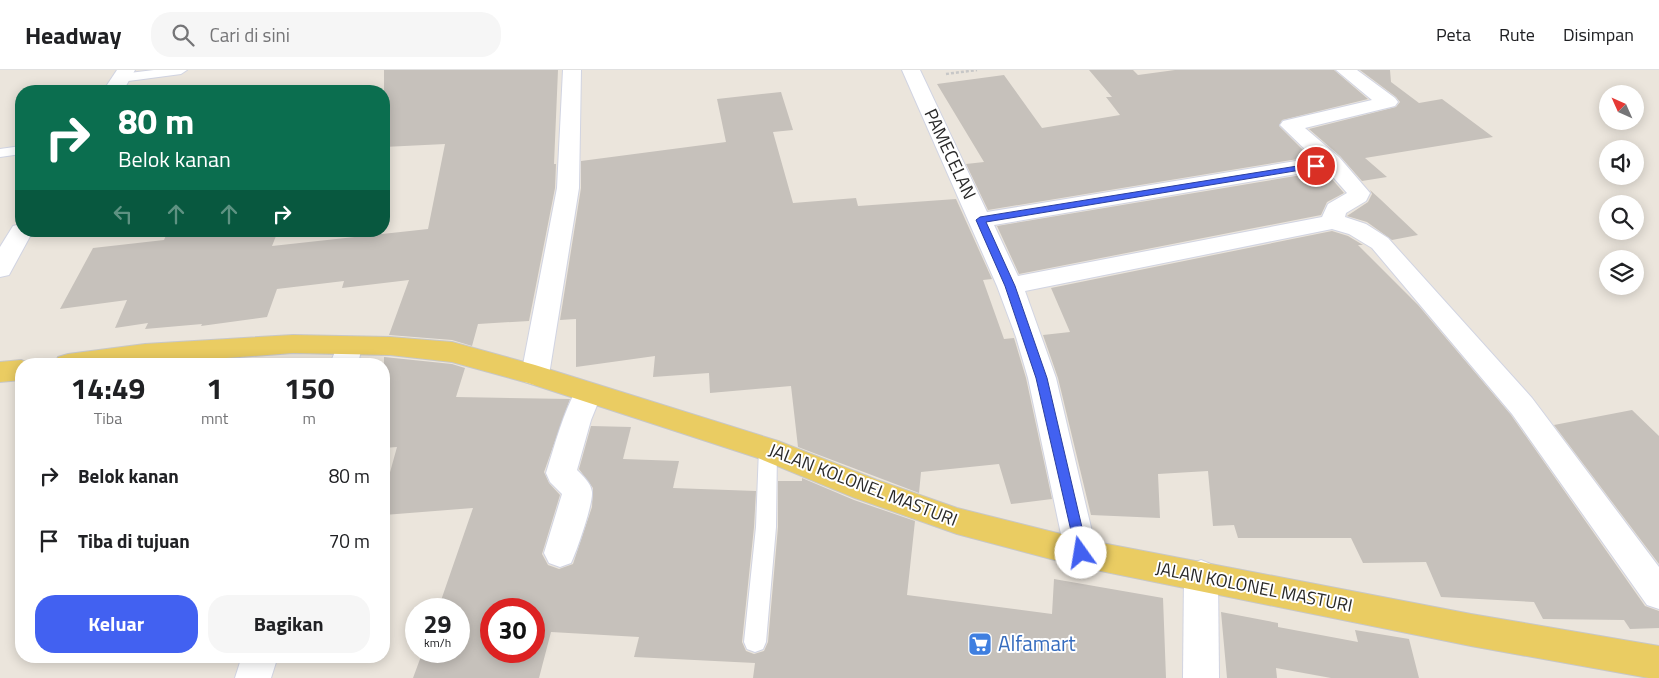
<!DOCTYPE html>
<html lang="id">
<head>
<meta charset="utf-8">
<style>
  body { margin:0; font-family:"Titillium Web",sans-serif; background:#f6f6f6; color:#202124; height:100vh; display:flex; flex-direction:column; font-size:19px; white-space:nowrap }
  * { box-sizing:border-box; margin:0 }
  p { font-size:16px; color:#757577 }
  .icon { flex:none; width:28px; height:28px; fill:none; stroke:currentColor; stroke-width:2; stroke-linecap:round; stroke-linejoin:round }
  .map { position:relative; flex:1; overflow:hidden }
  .side { position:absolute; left:15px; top:288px; width:375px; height:305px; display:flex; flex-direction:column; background:#fff; border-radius:20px; box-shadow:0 2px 12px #0003 }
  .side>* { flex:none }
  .guide { position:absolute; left:15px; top:15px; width:375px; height:152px; border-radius:20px; box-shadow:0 2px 12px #0003; background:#0b6e4f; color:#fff; overflow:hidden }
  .needle { width:32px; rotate:315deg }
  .controls { position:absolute; left:1599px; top:15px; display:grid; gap:10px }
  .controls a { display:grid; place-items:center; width:45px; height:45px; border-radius:50%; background:#fff; box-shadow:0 2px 12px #0003; font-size:25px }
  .speed { position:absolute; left:405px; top:528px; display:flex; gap:10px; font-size:25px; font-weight:700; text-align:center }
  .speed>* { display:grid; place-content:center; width:65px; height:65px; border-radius:50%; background:#fff; box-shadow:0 2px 12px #0003; line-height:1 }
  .speed small { font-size:12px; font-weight:400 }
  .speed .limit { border:8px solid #d22; background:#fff; color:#111 }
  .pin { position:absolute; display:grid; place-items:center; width:42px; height:42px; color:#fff; margin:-21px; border:2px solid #fff; border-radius:50%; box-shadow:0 1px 5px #0007 }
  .me { position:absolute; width:55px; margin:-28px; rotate:347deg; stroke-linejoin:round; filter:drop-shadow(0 0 4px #0008) }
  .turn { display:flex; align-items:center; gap:18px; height:105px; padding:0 20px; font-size:22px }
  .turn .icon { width:65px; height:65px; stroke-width:2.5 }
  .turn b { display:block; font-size:35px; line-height:42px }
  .lanes { display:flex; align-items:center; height:48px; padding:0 20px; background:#0003; justify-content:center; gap:25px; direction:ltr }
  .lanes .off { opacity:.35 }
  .eta { display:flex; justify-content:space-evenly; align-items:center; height:85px; text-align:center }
  .eta b { font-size:30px; font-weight:700; line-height:35px }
  .action { display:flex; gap:10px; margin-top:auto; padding:10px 20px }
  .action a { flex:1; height:58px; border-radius:20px; background:#4261f1; color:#fff; font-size:20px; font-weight:700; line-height:58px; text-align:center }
  .action a+a { background:#f6f6f6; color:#202124 }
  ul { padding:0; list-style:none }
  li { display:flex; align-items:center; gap:15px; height:65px; padding:0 20px }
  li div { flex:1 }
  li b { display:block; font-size:19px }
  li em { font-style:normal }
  header { display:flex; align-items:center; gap:30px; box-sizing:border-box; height:70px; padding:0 25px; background:#fff; border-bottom:1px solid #e0e0e0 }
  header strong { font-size:24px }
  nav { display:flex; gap:28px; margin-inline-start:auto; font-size:18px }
  .search { width:350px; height:45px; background:#f6f6f6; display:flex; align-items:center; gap:12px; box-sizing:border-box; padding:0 18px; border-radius:20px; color:#757577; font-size:19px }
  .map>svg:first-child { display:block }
  .building { fill:#c6c1bb; fill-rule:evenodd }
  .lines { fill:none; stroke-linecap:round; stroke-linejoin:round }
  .lane-casing { stroke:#d1d4e2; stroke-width:2 }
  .street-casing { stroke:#d1d4e2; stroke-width:2 }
  .primary-casing { stroke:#c7c7c7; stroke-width:2 }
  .path { stroke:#c7c7c7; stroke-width:2.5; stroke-dasharray:3 2; stroke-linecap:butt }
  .lane { fill:#fff; fill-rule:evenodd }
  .street { fill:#fff; fill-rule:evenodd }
  .primary { fill:#eacc62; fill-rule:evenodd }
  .route { fill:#4261f1; stroke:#2b3f9d }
  .labels { text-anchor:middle; stroke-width:4; stroke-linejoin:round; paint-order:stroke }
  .street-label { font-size:18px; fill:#292929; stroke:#fff }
  .near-shop-label { font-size:21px; fill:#366cbe; stroke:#fff; text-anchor:start }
</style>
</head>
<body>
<header>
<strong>Headway</strong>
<div class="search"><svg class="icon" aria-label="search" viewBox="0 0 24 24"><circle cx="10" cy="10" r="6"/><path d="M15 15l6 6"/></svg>Cari di sini</div>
<nav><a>Peta</a><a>Rute</a><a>Disimpan</a></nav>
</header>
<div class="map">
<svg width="1659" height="608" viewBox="0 0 1659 608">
  <rect width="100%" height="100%" fill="#ebe5dc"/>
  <g class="building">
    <polygon points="384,0 558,0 554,94 556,94 555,118 529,251 478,254 472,276 452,270 389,265 409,210 342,218 344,211 277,219 267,247 201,256 202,254 145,259 148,253 115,258 127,230 60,239 93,178 164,170 168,161 278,161 272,176 428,159 445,74 384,77"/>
    <polygon points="1089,0 1133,0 1138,5 1175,0 1334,0 1368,29 1282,50 1279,56 1310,87 988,140 966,94 984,92 937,14 1004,5 1042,58 1120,45 1106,27 1112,27"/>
    <polygon points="1360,0 1390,0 1391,12 1419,33 1442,29 1493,67 1365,88 1387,107 1362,111 1340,86 1309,59 1396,37 1400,32 1396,27"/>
    <polygon points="781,22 793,60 773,62 793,133 856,128 858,136 956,129 992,209 983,210 1004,269 1014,268 1026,308 1052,429 1011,434 999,394 921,402 919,423 798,377 791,316 710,323 709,303 653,307 655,286 576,297 576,249 560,250 581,118 581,91 726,72 717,29"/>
    <polygon points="1325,101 1344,123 1327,132 1321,145 1019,204 997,156"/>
    <polygon points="1370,120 1380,129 1418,165 1392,170 1367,152 1347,146 1368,132 1372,124"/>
    <polygon points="1332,161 1348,166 1363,175 1358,175 1418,235 1511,345 1645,536 1659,541 1659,558 1630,559 1624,550 1543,549 1534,532 1441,527 1426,492 1363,493 1351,468 1238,468 1234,455 1213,456 1208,401 1158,404 1160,448 1091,445 1058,308 1043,265 1070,262 1051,218"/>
    <path d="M384,287L452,294L465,298L456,327L570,329L544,402L549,413L560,425L542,484L548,495L559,499L573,494L592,437L593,418L579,399L591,356L631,357L623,389L679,391L673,418L756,421L754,457L742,572L746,581L754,584L764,581L768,572L778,457V411H802V408L854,430L915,451L907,525L1052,544L1054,509L1163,528L1166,608H753L755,593L634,587L639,567L551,562L539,608H413L423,581H459V539H438L473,438L384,445V424L397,377L384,378ZM491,539H534V581H491Z"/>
    <polygon points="1632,340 1659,366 1659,494 1554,355"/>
    <polygon points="1221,542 1278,553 1278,557 1358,572 1355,560 1409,569 1419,608 1331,608 1276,598 1277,608 1227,608"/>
  </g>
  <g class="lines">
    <g class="lane-casing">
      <g id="lane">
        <polygon points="154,0 187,0 181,4 121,12 115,8 121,4"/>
        <polygon points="21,76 21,84 0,87 0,79"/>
        <polygon points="768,372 775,374 777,379 776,457 766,572 763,579 755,582 747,579 744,572 756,457 759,379 761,374"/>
      </g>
    </g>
    <g class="street-casing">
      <g id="street">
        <polygon points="117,0 135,0 123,21 103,21"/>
        <polygon points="563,0 581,0 579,118 549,305 545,312 535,315 525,312 521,305 557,118"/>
        <path d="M902,0H920L987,142L1314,88L1280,55L1283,51L1372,30L1336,0H1357L1395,28L1398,32L1395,36L1305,58L1339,87L1370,123L1366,131L1346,143L1345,147L1366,154L1388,168L1532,328L1659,497V539L1647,535L1512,344L1372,178L1349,164L1332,159L1025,221L1056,308L1097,483L1092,493L1081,497L1070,493L1065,483L1028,308L1016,267L997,216ZM1326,99L1347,123L1328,134L1322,147L1018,206L994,155Z"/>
        <polygon points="21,154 21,161 33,161 9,205 0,207 0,177 13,156"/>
        <polygon points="349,267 358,269 362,276 358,294 330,294 340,269"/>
        <path d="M588,313L598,316L602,323L591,350L577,400C583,406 591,413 592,422C593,434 577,481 571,493L560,497L549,493L544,483L562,424L550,412L546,403C555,374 563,343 578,316Z"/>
        <polygon points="1201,490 1213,495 1218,505 1219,608 1183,608 1184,505 1189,495"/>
        <polygon points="242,586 278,586 271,608 235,608"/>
      </g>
    </g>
    <g class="primary-casing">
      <g id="primary">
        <polygon points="293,265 390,267 452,272 535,295 778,371 877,410 957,438 1081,469 1471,544 1659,576 1659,608 1649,608 1471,576 1081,497 957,464 855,428 758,388 528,313 452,292 390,285 293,283 144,294 55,294 58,287 68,284 145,274"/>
        <polygon points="21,290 31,294 21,294 21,310 0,312 0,292"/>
      </g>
    </g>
    <polyline class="path" points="946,4 977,0"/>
    <use href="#lane" class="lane"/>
    <use href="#street" class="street"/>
    <use href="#primary" class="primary"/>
  </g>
  <polygon class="route" points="1316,93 1320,96 1319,97 986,152 1015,216 1047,308 1088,483 1086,487 1081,489 1077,487 1036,308 1005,216 976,150 980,147"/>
  <defs>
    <g id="supermarket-square" transform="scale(1.25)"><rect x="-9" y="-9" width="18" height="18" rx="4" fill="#3f7fe0" stroke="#fff"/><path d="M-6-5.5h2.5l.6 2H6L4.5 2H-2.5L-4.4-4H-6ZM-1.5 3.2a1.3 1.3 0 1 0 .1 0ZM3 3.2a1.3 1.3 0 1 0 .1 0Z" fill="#fff"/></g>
  </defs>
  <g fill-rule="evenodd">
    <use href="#supermarket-square" x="980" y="574"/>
  </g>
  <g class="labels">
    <g class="street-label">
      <text transform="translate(950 84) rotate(65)" y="6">PAMECELAN</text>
      <text transform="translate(863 415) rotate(21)" y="6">JALAN KOLONEL MASTURI</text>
      <text transform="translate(1254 517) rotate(11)" y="6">JALAN KOLONEL MASTURI</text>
    </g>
    <g class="near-shop-label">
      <text x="998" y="581">Alfamart</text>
    </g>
  </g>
</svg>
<div class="controls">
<a><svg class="needle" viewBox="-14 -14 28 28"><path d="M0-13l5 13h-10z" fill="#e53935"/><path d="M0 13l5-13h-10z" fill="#757577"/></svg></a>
<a><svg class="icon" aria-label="sound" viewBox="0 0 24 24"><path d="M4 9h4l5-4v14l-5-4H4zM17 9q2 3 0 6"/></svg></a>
<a><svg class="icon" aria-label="search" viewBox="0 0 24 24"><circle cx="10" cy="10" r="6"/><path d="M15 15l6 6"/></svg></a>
<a><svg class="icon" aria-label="layers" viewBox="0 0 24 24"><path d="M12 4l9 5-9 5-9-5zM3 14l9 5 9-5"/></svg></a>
</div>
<div class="speed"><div>29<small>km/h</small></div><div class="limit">30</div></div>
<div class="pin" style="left:1316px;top:96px;background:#d93025"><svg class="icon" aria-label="arrive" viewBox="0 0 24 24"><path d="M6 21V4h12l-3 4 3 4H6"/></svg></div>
<svg class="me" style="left:1081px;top:483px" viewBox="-20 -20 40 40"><circle r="19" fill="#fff"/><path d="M0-13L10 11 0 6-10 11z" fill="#4261f1"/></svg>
<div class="guide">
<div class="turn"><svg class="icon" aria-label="right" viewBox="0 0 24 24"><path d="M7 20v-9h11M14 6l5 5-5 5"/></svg><div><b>80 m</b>Belok kanan</div></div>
<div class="lanes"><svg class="icon off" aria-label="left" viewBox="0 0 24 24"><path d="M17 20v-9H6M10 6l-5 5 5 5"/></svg><svg class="icon off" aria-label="ahead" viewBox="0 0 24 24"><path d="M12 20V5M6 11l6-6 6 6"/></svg><svg class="icon off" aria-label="ahead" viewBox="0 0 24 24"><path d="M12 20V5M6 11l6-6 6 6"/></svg><svg class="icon" aria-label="right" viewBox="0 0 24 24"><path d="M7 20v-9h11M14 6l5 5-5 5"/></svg></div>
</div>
<section class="side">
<div class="eta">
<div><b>14:49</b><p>Tiba</p></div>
<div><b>1</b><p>mnt</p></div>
<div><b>150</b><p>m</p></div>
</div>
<ul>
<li><svg class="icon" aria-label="right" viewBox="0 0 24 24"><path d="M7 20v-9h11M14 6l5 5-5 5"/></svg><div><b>Belok kanan</b></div><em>80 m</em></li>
<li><svg class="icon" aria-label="arrive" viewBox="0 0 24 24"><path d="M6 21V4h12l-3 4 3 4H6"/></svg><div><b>Tiba di tujuan</b></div><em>70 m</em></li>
</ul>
<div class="action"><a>Keluar</a><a>Bagikan</a></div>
</section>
</div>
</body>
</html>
